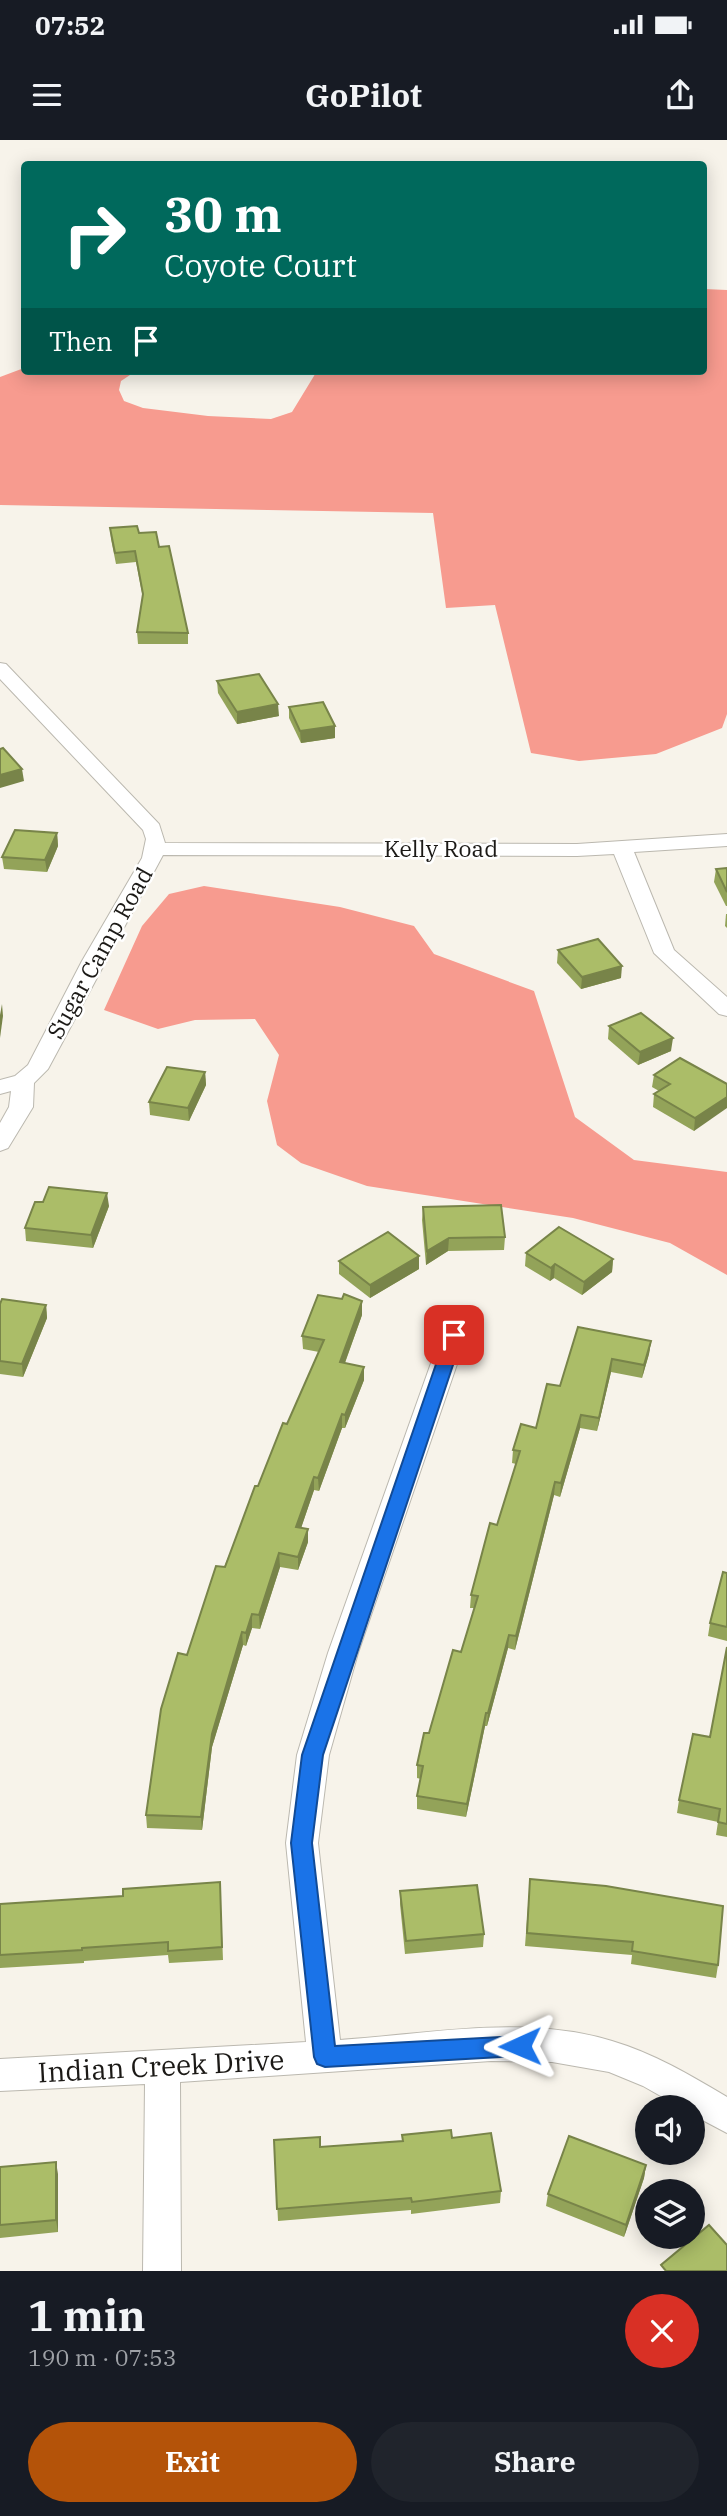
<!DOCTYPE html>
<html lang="en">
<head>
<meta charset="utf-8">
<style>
  body { margin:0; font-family:"IBM Plex Serif",serif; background:#20242c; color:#f1f3f6; height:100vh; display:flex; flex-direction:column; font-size:26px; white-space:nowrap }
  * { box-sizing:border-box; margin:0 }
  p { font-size:23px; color:#9ea1a6 }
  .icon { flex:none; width:38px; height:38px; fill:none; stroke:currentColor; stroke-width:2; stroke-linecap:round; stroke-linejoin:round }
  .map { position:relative; height:2131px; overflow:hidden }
  .side { display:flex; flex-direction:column; background:#171b24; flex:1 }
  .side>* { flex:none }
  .guide { position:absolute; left:21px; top:21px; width:686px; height:214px; border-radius:7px; box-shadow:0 4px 18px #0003; background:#00695c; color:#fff; overflow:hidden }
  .buttons { position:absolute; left:635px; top:1955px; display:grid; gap:14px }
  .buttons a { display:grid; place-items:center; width:70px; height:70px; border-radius:50%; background:#171b24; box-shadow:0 4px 18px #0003; font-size:35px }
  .pin { position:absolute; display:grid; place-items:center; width:60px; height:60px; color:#fff; margin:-30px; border-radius:14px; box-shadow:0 4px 10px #0006 }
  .me { position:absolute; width:77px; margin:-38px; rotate:269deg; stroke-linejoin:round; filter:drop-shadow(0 0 5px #0008) }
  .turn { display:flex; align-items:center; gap:24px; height:147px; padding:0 28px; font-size:32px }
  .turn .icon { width:91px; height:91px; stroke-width:2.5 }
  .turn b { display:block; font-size:49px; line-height:60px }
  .then { display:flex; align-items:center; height:66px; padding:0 28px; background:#0003; gap:14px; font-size:26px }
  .round { display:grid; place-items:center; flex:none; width:74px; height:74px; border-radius:37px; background:#20242c }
  .summary { display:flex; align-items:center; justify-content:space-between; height:119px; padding:0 28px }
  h1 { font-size:42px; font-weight:700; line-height:52px }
  .cta { display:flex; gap:14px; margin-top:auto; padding:14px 28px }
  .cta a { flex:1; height:80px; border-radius:42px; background:#b45309; color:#fff; font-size:28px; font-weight:700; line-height:80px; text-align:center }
  .cta a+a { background:#20242c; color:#f1f3f6 }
  .status { display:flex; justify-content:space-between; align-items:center; height:49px; padding:0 35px; background:#171b24; direction:ltr }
  .status svg { height:19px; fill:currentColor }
  header { display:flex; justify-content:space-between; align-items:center; height:91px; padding:0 28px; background:#171b24; font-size:32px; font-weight:700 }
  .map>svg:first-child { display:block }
  .forest { fill:#f79b8f }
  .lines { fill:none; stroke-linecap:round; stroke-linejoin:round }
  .street-casing { stroke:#bbb8af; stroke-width:2 }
  .street { fill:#fff; fill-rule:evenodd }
  .wall { fill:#93a359 }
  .shaded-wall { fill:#788449 }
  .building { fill:#abbd68; stroke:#788449; stroke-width:2 }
  .route { fill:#1a73e8; stroke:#114b97; stroke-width:2 }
  .labels { text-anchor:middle; stroke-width:5; stroke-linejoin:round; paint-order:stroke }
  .street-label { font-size:23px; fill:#1b1916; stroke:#fff }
  .near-street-label { font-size:28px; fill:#1b1916; stroke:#fff }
</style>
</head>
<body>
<div class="status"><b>07:52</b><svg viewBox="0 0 49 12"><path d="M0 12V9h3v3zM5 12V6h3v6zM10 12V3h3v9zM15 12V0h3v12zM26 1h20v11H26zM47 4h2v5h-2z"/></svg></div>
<header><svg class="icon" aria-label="menu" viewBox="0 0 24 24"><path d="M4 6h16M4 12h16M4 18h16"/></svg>GoPilot<svg class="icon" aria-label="share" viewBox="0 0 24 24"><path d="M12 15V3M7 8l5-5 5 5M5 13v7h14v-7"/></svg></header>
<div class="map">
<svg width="727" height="2131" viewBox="0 0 727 2131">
  <rect width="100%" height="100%" fill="#f7f3ea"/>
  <g class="forest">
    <polygon points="704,149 727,150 727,574 722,588 656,614 579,621 531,613 495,465 446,468 433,373 0,365 0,237 24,228 24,231 136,231 121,241 119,250 124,261 143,268 208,276 271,279 292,272 317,231 704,231"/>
    <polygon points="204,746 340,767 414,786 434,814 534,851 575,977 634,1020 727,1032 727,1135 670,1103 573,1078 367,1046 301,1023 277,1005 267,961 279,915 255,879 195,880 158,889 104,870 142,786 169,754"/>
  </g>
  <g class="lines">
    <g class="street-casing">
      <g id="street">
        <polygon points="0,523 6,524 159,684 165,703 577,704 727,694 727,706 634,712 674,810 727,857 727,876 719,874 654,813 614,714 577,716 163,715 48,929 34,943 33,967 8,1008 0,1011 0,983 9,967 11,951 0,954 0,940 15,936 28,925 82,821 142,718 146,699 143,690 0,539"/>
        <path d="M454,1186L463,1189L467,1195L358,1513L329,1615L318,1703L340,1900C429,1894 525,1874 612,1901C653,1913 690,1935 727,1957V1993L693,1975V1967H680L643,1946L609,1932L552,1922L491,1921L180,1942L181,2131H143L145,1944L0,1951V1919L306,1902L286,1703L297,1615L328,1513L441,1195L445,1189Z"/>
      </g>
    </g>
    <use href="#street" class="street"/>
  </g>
  <g class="wall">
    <polygon points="110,388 139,393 159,407 188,493 188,504 138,504 137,492 143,458 136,422 116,424 111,399"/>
    <polygon points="217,541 279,576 237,584 218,553"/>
    <polygon points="289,567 335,586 335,598 301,603 289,578"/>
    <polygon points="57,693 58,706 47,732 4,729 2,717"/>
    <polygon points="727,728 727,766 726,766 714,742 716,729"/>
    <polygon points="726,774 727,774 727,788 725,786"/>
    <polygon points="558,810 621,838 581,849 557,823"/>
    <polygon points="609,886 671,911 638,925 608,899"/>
    <polygon points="205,932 206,945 189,981 150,975 149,962"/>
    <polygon points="654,935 727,944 694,991 653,967 654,954 659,951 652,947"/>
    <polygon points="109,1066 93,1108 26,1101 25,1088"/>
    <polygon points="423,1067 505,1097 504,1110 448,1111 426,1125 422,1080"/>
    <polygon points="526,1113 613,1119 612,1132 582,1155 554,1138 550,1141 525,1126"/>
    <polygon points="339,1121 419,1129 370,1158 339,1134"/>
    <polygon points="0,1164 46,1165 47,1178 23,1237 0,1234"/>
    <polygon points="362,1175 345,1223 364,1240 345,1288 342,1288 319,1351 314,1350 301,1388 308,1402 298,1430 280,1427 260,1489 252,1488 246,1506 243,1505 212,1607 202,1690 147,1688 146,1675 187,1515 258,1346 287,1284 319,1212 303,1209 302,1196"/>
    <polygon points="578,1187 651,1201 649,1214 642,1238 611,1232 597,1291 580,1288 560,1357 554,1355 515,1510 508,1508 487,1586 485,1586 466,1677 417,1669 417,1656 421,1639 417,1638 417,1625 461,1512 474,1468 470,1468 471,1455 497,1385 516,1324 512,1323 513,1310 536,1288 560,1246"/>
    <polygon points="727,1433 727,1501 708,1496 710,1483"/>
    <polygon points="727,1507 727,1697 716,1695 718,1682 677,1673 679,1660 710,1597"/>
    <polygon points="530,1739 718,1825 716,1838 631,1824 632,1815 525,1806"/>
    <polygon points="220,1742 223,1820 169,1823 168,1815 84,1821 84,1823 0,1828 0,1764 123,1756"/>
    <polygon points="400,1751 484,1794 483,1807 405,1814 400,1764"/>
    <polygon points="402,1995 452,1998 501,2051 500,2063 411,2074 411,2070 278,2081 274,2000 320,2007 402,2001"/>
    <polygon points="646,2025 644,2038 624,2097 546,2066 548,2054"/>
    <polygon points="0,2027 58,2034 58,2092 0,2098"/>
  </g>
  <g class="shaded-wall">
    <polygon points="278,564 279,576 237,584 237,572"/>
    <polygon points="335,586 335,598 301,603 300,591"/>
    <polygon points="22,629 24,641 0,648 0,635"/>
    <polygon points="57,693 58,706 47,732 45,720"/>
    <polygon points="622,826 621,838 581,849 582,837"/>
    <polygon points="2,864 3,876 0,898 0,875"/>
    <polygon points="673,898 671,911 638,925 640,912"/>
    <polygon points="205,932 206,945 189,981 188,968"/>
    <polygon points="727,957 727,968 694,991 695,978"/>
    <polygon points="107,1053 109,1066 93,1108 91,1095"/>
    <polygon points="449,1098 448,1111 426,1125 427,1111"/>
    <polygon points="419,1116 419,1129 370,1158 370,1145"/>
    <polygon points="613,1119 612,1132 582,1155 584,1142"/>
    <polygon points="555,1124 554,1138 550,1141 551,1128"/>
    <polygon points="362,1161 362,1175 340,1236 340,1222"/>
    <polygon points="46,1165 47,1178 23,1237 22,1224"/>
    <polygon points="651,1201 649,1214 642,1238 644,1225"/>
    <polygon points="612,1219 611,1232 597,1291 599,1278"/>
    <polygon points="364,1227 364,1240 345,1288 345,1275"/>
    <polygon points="342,1274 342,1288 319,1351 318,1338"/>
    <polygon points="581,1275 580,1288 560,1357 561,1343"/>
    <polygon points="314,1337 314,1350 297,1400 296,1387"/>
    <polygon points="555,1342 554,1355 515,1510 516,1496"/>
    <polygon points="308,1389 308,1402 298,1430 298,1417"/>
    <polygon points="279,1413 280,1427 260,1489 259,1475"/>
    <polygon points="252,1474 252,1488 246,1506 246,1493"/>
    <polygon points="242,1492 243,1505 212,1607 202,1690 201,1677 212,1594"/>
    <polygon points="509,1495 508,1508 487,1586 488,1573"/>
    <polygon points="486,1573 485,1586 466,1677 467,1664"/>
    <polygon points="56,2022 58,2034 58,2092 56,2080"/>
    <polygon points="646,2025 644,2038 624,2097 626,2085"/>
  </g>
  <g class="building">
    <polygon points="137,386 139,393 156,392 159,407 169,406 188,493 137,492 143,454 135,411 115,413 110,388"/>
    <polygon points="259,534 278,564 237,572 217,541"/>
    <polygon points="323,562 335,586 300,591 289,567"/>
    <polygon points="3,608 22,629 0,635 0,609"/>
    <polygon points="15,690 57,693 45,720 2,717"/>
    <polygon points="727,728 727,752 716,729"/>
    <polygon points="598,799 622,826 582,837 558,810"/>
    <polygon points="641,873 673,898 640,912 609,886"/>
    <polygon points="680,918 727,944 727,957 695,978 654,954 670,944 654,935"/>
    <polygon points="167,927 205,932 188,968 149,962"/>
    <polygon points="49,1047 107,1053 91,1095 25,1088 35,1062 43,1062"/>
    <polygon points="501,1065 505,1097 449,1098 427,1111 423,1067"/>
    <polygon points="559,1087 613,1119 584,1142 555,1124 551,1128 526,1113"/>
    <polygon points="388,1092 419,1116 370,1145 339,1121"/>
    <polygon points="344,1154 362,1161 340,1222 364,1227 345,1275 342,1274 318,1338 314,1337 296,1387 308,1389 298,1417 279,1413 259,1475 252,1474 246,1493 242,1492 212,1594 201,1677 146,1675 161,1569 178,1513 187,1515 216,1426 225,1427 255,1346 258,1346 283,1283 287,1284 324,1200 302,1196 318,1155 342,1159"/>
    <polygon points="2,1159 46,1165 22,1224 0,1221 0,1164"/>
    <polygon points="578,1187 651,1201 644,1225 612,1219 599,1278 581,1275 561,1343 555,1342 516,1496 509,1495 488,1573 486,1573 467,1664 417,1656 423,1626 417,1625 424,1593 429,1593 453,1510 461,1512 478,1456 471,1455 490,1383 497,1385 520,1311 513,1310 521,1284 536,1288 547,1244 560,1246"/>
    <polygon points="723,1432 727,1433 727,1487 710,1483"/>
    <polygon points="727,1507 727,1684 718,1682 720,1669 679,1660 693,1594 710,1597"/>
    <polygon points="530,1739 606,1746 723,1766 718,1825 632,1811 633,1802 527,1793"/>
    <polygon points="220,1742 222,1807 168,1811 168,1802 82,1808 82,1810 0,1815 0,1764 123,1756 123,1749"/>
    <polygon points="477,1745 484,1794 406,1801 400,1751"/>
    <polygon points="451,1990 452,1998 491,1993 501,2051 412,2062 411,2058 277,2069 274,2000 320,1997 320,2007 403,2001 402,1995"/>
    <polygon points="569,1996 646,2025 626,2085 548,2054"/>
    <polygon points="56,2022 56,2080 0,2085 0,2027"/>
    <polygon points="709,2085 727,2105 727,2131 666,2131 661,2125"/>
  </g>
  <polygon class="route" points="454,1189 463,1195 323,1615 312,1703 335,1906 520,1896 528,1899 531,1906 528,1913 520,1916 325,1927 317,1924 314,1917 291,1703 302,1615 446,1195"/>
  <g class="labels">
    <g class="street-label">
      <text x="441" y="717">Kelly Road</text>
      <text transform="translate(100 813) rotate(-61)" y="8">Sugar Camp Road</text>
    </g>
    <g class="near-street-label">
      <text transform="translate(161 1926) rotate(-3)" y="10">Indian Creek Drive</text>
    </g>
  </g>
</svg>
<div class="buttons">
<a><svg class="icon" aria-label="sound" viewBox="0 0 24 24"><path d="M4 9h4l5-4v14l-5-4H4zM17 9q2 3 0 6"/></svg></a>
<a><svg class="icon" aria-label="layers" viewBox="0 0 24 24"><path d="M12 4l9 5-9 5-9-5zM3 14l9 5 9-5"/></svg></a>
</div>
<div class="pin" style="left:454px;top:1195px;background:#d93025"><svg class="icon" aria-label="arrive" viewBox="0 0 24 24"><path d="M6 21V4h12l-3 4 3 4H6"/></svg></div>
<svg class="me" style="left:520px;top:1906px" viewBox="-20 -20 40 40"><path d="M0-17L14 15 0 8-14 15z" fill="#1a73e8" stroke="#fff" stroke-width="4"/></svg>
<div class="guide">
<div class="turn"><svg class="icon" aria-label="right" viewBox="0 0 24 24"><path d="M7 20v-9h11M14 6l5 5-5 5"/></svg><div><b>30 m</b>Coyote Court</div></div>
<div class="then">Then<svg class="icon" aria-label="arrive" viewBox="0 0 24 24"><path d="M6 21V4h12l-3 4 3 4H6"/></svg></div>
</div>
</div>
<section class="side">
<div class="summary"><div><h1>1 min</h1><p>190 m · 07:53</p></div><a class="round" style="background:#d93025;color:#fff"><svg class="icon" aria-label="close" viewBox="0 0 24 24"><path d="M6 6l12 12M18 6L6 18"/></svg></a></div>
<div class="cta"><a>Exit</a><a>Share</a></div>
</section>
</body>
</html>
